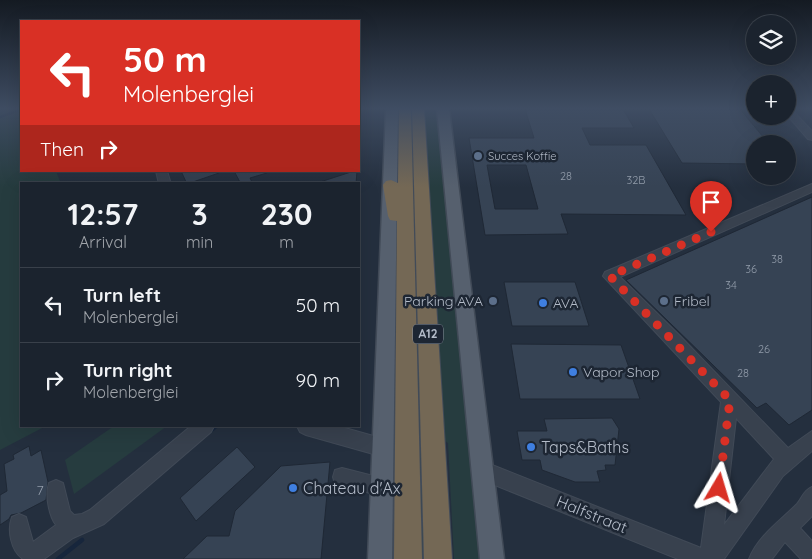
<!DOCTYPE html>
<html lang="en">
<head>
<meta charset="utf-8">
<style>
  body { margin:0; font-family:Quicksand,sans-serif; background:#282f3a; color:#f1f3f6; height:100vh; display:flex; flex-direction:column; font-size:19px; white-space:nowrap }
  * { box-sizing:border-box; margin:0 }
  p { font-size:16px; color:#a0a4aa }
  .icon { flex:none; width:28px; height:28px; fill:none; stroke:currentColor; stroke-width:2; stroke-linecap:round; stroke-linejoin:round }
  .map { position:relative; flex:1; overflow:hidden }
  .details { position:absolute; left:20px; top:182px; width:340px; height:245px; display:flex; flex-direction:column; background:#1b232e; border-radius:0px; box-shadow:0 5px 20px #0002,0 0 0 1px #39404a }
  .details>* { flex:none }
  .guide { position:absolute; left:20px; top:20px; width:340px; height:152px; border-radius:0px; box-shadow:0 5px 20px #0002,0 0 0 1px #39404a; background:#d93025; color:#fff; overflow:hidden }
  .tools { position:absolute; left:746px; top:15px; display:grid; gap:10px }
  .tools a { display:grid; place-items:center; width:50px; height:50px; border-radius:50%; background:#1b232e; box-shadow:0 5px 20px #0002,0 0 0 1px #39404a; font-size:25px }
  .pin { position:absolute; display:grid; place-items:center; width:42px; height:42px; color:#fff; margin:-51px -21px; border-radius:50% 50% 50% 0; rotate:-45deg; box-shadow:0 0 5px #0007 }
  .pin .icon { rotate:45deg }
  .me { position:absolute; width:55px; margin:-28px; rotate:7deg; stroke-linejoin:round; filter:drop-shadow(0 0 4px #0008) }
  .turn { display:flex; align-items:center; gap:18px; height:105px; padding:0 20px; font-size:22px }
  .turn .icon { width:65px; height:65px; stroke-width:2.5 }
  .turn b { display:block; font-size:35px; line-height:42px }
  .then { display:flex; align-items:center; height:48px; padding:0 20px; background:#0003; gap:10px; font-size:19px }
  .eta { display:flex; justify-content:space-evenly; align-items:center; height:85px; text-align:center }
  .eta b { font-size:30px; font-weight:700; line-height:35px }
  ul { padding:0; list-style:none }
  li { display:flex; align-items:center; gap:15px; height:75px; padding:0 20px; border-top:1px solid #39404a }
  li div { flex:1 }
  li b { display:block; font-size:19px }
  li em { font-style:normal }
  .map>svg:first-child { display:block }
  .green { fill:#263c3f }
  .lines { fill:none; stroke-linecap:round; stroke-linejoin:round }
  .stream-far1 { stroke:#17263c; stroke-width:2.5 }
  .stream { stroke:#17263c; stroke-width:4.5 }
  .building { fill:#364354; stroke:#1f2835; fill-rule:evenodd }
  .minor-casing { stroke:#414a57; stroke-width:2 }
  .major-casing { stroke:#414a57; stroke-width:3 }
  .highway-casing { stroke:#434c59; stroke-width:2 }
  .minor { fill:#38414e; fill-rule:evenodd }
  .major { fill:#56606e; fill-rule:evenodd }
  .highway { fill:#746855; fill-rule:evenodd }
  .route { stroke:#d93025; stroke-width:9; stroke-dasharray:0 16.2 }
  .service-dot { fill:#5c6f8a; stroke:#1d2633; stroke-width:2 }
  .shop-dot { fill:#3f7fe0; stroke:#1d2633; stroke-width:2 }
  .labels { text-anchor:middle; stroke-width:5; stroke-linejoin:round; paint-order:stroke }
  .far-poi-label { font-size:11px; fill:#b4bcc9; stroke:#1d2633; text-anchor:start }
  .number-label { font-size:11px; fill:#929caa }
  .shield { fill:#1d2633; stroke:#878f9c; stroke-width:1 }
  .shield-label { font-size:12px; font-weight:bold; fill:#b4bcc9 }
  .poi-label { font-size:14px; fill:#b4bcc9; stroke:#1d2633; text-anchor:start }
  .near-number-label { font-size:14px; fill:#929caa }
  .near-poi-label { font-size:16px; fill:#b4bcc9; stroke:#1d2633; text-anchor:start }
  .near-street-label { font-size:16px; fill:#b4bcc9; stroke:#1d2633 }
</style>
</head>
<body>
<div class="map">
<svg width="812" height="559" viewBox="0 0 812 559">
  <rect width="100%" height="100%" fill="#242f3e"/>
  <g class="green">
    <polygon points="0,109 21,109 21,171 56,171 61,184 21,184 21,426 46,426 0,450"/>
    <polygon points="409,109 414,109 429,559 417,559"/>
    <polygon points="424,109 439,109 482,559 454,559 448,443 442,439"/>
    <polygon points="114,426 167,426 74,494 65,460"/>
  </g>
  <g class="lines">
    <polyline class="stream-far1" points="0,117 21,109"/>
    <g class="stream">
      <polyline points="210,431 216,426"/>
      <polyline points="58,559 82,540"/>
    </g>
  </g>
  <g class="building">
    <path d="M525,109H623L634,128H582L590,145H646L686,215L561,214L568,234L485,235L469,138H534ZM487,165H526L538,209H495Z"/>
    <polygon points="649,109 740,109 769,144 755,144 755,164 682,163"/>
    <polygon points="181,171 219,171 219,173 187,184"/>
    <polygon points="234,171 266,171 267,173 250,178 253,184 241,184"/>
    <polygon points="354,171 357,171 356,184 321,184 320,182"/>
    <polygon points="812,197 812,410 789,425 766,403 757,408 626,280"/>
    <polygon points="504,282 575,282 589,326 512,326"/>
    <polygon points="511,344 621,345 640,399 520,399"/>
    <polygon points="612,418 619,429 615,465 605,465 606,470 597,471 600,482 575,482 542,470 540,460 522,460 517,431 547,431 544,419"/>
    <polygon points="29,446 31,456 41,450 48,482 46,500 21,513 11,515 9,519 0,525 0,495 7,491 4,464 14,459 13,455"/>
    <polygon points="237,447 255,467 196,521 180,498"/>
    <polygon points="330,462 321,559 183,559 207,536 229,536 235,511 281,466"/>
  </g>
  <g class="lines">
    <g class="minor-casing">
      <g id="minor">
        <polygon points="788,109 791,109 812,131 812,140 808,139 788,116"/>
        <polygon points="156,171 167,171 171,184 159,184"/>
        <path d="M812,184V192L620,277L680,336L788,448L812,431V451L783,476L724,559H678L475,477L473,470L475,463L482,461L701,548L721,402L603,276L605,272ZM736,418L774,459L724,525Z"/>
        <path d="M191,426H214L211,432L104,524L73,538L44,559H23C11,551 7,530 12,517L19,514L26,517L33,542L56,525C49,516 45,495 49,483L56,480L63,483L70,511L74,515L82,514L90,510Z"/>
        <polygon points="297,426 338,426 384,439 390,442 393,448 390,454 384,457 306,435 300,432"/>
        <polygon points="342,468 389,480 391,487 389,494 382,496 335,484 333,477 335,470"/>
        <path d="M812,487V516L800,528L812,541V559H801L785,542L772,559H749C758,536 780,521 797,504C803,497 803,491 812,487Z"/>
      </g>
    </g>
    <g class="major-casing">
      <g id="major">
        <polygon points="386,109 398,109 392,559 368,559"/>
        <polygon points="437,109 449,109 504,559 480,559"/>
      </g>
    </g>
    <g class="highway-casing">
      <g id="highway">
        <polygon points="399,109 411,109 422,559 394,559 397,221 390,220 388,216 383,185 386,181 391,180 398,183"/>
        <polygon points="412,109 424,109 452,559 424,559"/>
      </g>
    </g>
    <use href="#minor" class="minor"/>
    <use href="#major" class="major"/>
    <use href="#highway" class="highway"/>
  </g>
  <linearGradient id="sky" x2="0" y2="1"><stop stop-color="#141a22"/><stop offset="0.58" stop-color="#3f4d63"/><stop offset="1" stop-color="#3f4d63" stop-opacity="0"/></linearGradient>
  <rect width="812" height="187" fill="url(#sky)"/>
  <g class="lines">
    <polyline class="route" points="711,232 610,276 730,400 719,488"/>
  </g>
  <g class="service-dot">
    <circle cx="478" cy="156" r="5"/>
    <circle cx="493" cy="301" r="5"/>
    <circle cx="664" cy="301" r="5"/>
  </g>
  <g class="shop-dot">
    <circle cx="543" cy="303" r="5"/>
    <circle cx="573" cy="372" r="5"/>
    <circle cx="531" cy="447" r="5"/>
    <circle cx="293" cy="488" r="5"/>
  </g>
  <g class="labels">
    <g class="far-poi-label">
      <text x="488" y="160">Succes Koffie</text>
    </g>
    <g class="number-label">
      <text x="566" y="180">28</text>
      <text x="636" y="184">32B</text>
      <text x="777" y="263">38</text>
      <text x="751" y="273">36</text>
      <text x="731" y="289">34</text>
      <text x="764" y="353">26</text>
      <text x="743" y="377">28</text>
    </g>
    <rect class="shield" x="413" y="324.5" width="30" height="19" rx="4"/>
    <g class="shield-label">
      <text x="428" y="338">A12</text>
    </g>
    <g class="poi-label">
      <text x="483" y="306" text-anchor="end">Parking AVA</text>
      <text x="674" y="306">Fribel</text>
      <text x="553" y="308">AVA</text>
      <text x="583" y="377">Vapor Shop</text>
    </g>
    <g class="near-number-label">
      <text x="40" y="495">7</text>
    </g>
    <g class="near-poi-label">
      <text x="541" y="453">Taps&amp;Baths</text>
      <text x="303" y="494">Chateau d'Ax</text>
    </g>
    <g class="near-street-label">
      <text transform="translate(592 514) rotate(22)" y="6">Halfstraat</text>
    </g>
  </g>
</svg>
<div class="tools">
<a><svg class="icon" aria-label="layers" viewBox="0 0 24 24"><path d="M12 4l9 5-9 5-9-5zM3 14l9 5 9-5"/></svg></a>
<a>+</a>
<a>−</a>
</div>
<div class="pin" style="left:711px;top:232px;background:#d93025"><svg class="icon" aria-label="arrive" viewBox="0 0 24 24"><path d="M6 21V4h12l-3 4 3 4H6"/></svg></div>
<svg class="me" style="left:719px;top:488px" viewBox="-20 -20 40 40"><path d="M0-17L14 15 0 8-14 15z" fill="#d93025" stroke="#fff" stroke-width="4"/></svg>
<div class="guide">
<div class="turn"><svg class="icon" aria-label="left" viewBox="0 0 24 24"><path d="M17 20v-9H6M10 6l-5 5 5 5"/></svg><div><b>50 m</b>Molenberglei</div></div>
<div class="then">Then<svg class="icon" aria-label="right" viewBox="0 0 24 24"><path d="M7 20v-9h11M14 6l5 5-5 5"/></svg></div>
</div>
<section class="details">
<div class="eta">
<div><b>12:57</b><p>Arrival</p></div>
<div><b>3</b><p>min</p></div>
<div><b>230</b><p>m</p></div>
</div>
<ul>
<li><svg class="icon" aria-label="left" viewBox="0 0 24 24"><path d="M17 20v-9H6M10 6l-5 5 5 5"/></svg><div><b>Turn left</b><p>Molenberglei</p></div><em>50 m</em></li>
<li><svg class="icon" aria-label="right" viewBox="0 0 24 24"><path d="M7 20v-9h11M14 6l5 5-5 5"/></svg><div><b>Turn right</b><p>Molenberglei</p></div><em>90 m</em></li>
</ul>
</section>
</div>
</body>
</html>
